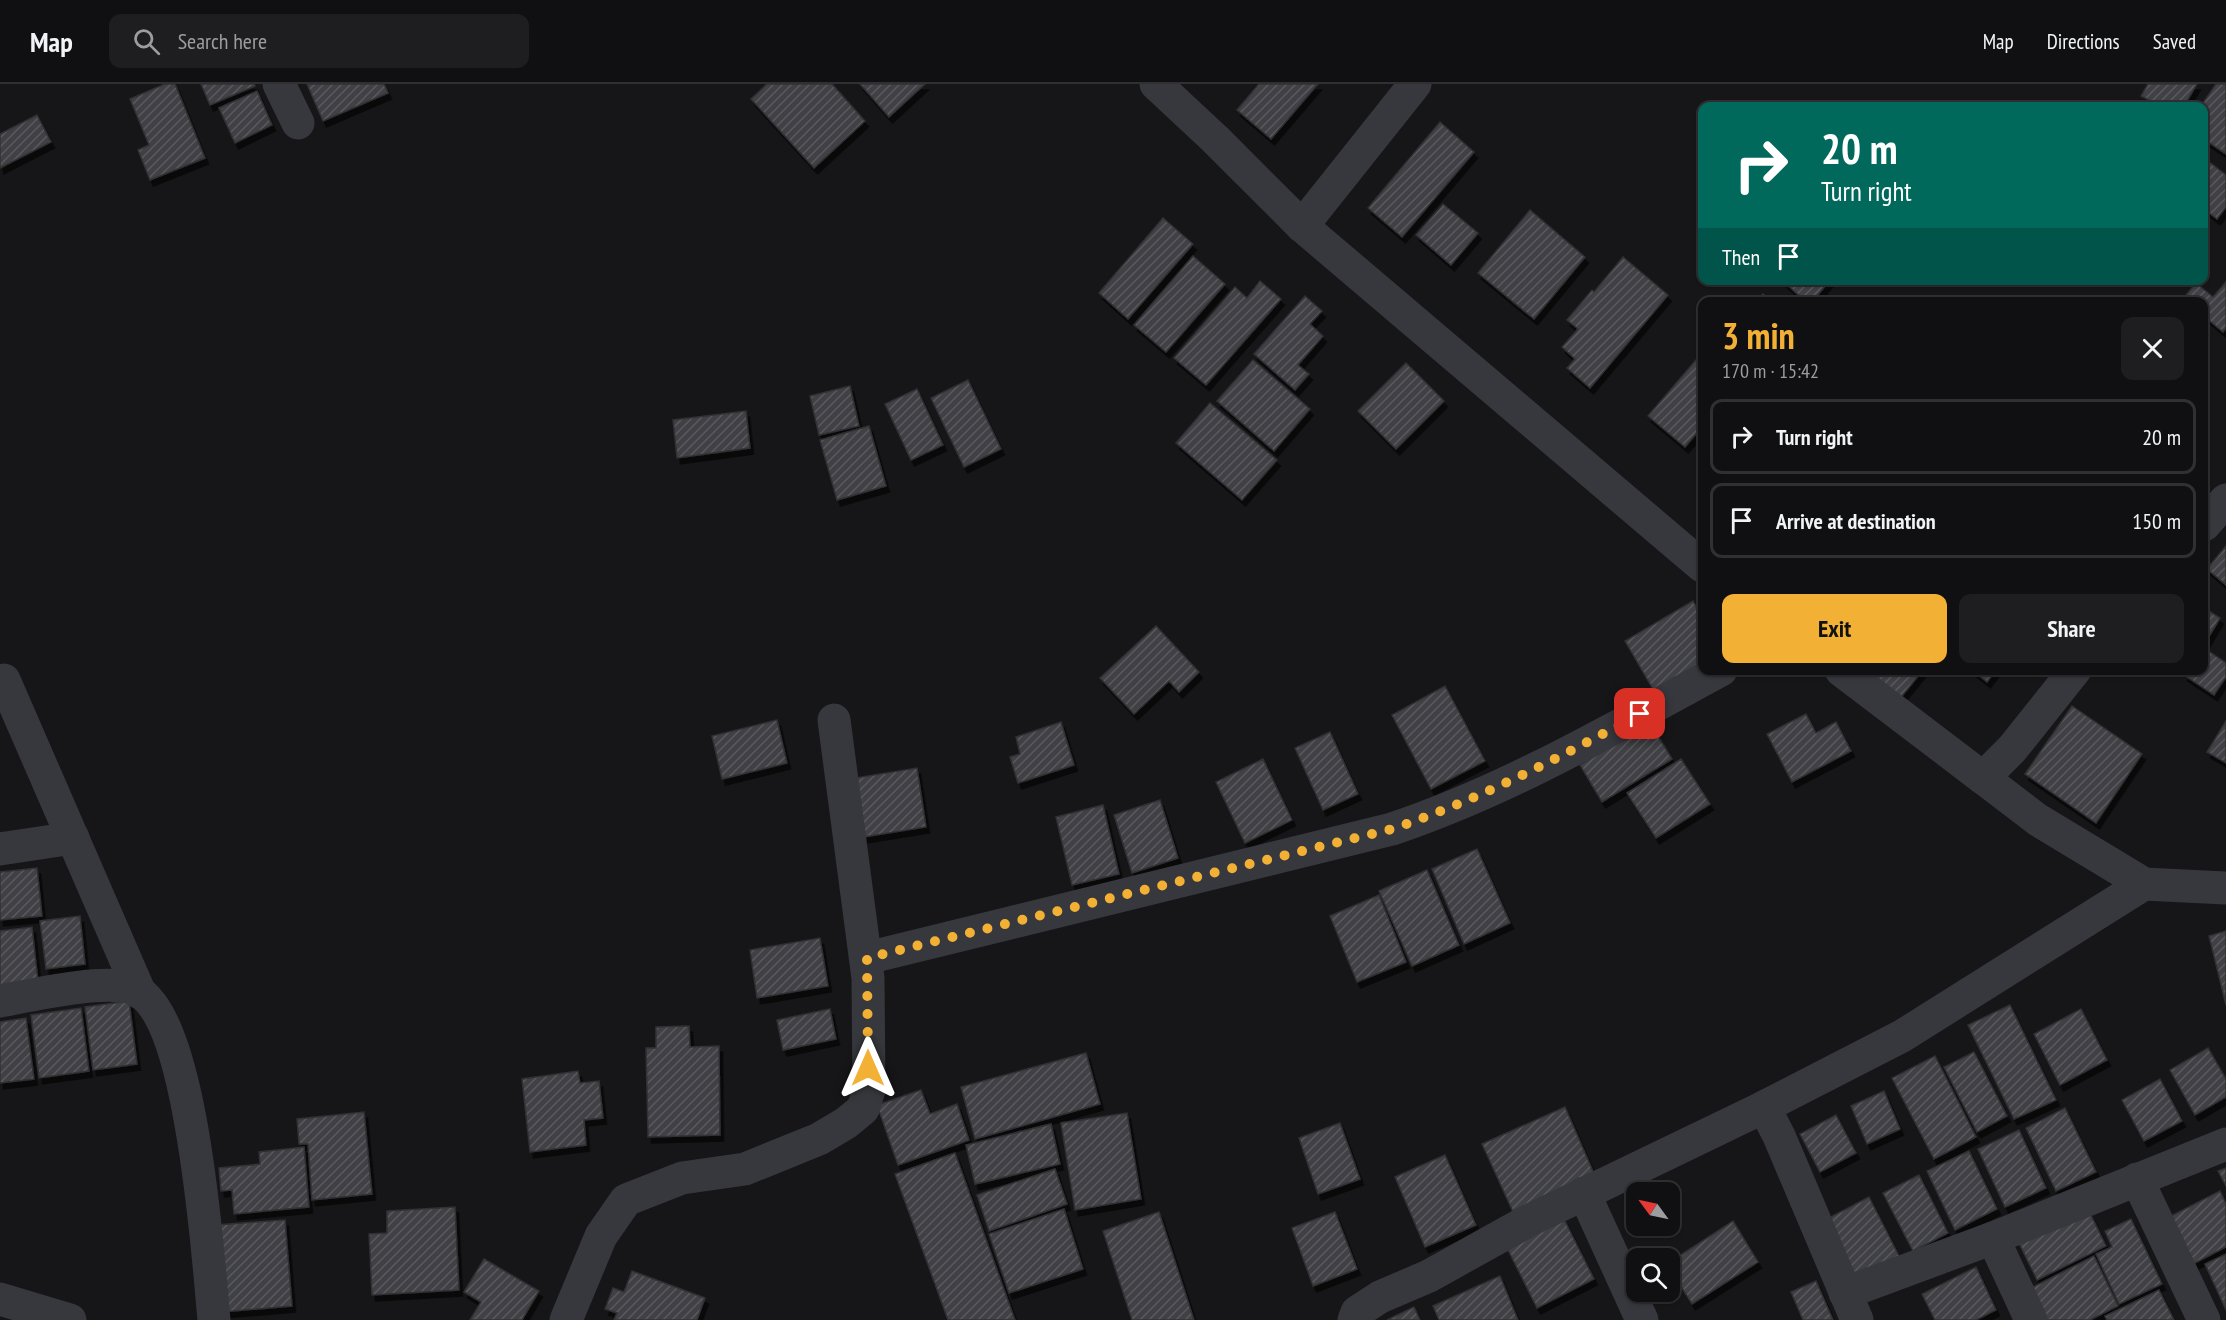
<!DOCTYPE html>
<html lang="en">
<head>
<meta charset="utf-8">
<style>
  body { margin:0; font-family:"PT Sans Narrow",sans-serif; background:#1e1e20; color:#f1f3f6; height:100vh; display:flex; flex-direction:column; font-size:22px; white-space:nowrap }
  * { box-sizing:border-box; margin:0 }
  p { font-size:20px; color:#9c9d9f }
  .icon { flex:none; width:33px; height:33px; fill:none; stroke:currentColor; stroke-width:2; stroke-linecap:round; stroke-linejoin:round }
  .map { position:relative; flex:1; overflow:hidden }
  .sheet { position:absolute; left:1698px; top:213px; width:510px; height:378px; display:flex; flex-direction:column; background:#101012; border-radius:12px; box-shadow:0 2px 4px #0004,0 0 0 2px #303032 }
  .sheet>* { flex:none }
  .banner { position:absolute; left:1698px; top:18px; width:510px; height:183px; border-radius:12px; box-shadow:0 2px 4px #0004,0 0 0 2px #303032; background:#00695c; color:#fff; overflow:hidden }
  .needle { width:39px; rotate:303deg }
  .buttons { position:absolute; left:1626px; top:1098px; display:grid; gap:12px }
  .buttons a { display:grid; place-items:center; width:54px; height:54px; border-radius:12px; background:#101012; box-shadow:0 2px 4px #0004,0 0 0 2px #303032; font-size:30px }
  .pin { position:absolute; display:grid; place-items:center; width:51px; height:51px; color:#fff; margin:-26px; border-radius:12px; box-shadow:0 3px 9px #0006 }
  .me { position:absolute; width:66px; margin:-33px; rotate:0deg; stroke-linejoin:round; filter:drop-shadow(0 0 4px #0008) }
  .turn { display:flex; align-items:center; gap:21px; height:126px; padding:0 24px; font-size:27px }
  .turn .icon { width:78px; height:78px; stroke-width:2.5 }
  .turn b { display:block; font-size:42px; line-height:51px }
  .then { display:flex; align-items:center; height:57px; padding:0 24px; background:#0003; gap:12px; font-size:22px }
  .round { display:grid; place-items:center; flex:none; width:63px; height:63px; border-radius:12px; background:#1e1e20 }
  .summary { display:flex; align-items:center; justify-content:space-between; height:102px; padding:0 24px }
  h1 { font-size:36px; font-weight:700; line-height:45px; color:#f2b134 }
  .primary-button { display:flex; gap:12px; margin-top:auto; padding:12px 24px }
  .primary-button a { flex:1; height:69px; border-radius:12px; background:#f2b134; color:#111; font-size:24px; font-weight:700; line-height:69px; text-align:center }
  .primary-button a+a { background:#1e1e20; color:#f1f3f6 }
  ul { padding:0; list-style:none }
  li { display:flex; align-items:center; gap:18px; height:75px; margin:0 12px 9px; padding:0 12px; border:3px solid #303032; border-radius:12px }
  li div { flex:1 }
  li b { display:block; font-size:22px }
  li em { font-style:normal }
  header { display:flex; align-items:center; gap:36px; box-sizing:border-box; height:84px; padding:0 30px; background:#101012; border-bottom:2px solid #303032 }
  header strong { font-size:28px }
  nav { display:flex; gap:33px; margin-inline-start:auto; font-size:21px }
  .search { width:420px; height:54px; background:#1e1e20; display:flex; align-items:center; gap:15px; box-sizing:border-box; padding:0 21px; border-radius:12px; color:#9c9d9f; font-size:22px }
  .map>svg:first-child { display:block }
  .building { fill:url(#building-hatch); stroke:#303034; stroke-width:1.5; filter:url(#shadow) }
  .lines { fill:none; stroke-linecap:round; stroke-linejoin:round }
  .minor { stroke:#37383d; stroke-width:33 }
  .route { stroke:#f2b134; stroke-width:10; stroke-dasharray:0 18 }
</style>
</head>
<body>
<header>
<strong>Map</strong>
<div class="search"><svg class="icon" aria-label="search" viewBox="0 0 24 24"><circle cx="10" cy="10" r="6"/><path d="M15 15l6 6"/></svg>Search here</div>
<nav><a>Map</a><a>Directions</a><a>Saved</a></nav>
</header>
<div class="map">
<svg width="2226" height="1236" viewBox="0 0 2226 1236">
  <defs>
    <pattern id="building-hatch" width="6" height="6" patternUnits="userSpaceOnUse" patternTransform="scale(1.5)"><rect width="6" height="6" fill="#404145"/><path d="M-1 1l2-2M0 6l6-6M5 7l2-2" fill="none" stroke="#595a5e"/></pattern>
    <filter id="shadow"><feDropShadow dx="3.5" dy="6" stdDeviation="0" flood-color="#0009"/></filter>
  </defs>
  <rect width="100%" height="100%" fill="#161618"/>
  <g class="building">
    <polygon points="165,0 175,0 205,74 150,96 138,66 149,61 130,15"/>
    <polygon points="201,0 254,0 255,2 210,21"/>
    <polygon points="307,0 384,0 388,9 323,37"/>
    <polygon points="767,0 832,0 865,37 814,84 751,15"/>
    <polygon points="860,0 925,0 889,33"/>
    <polygon points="1259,0 1318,0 1271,55 1237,26"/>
    <polygon points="2148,0 2197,0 2184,22 2160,22 2141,12"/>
    <polygon points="2216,0 2226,0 2226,70 2204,55 2204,22 2201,22"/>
    <polygon points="257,7 272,41 235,59 219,24"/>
    <polygon points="37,31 51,58 0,84 0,50"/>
    <polygon points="1440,38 1474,68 1402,153 1368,124"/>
    <polygon points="2204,74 2226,91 2226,123 2217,135 2204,125"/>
    <polygon points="1443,120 1478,149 1451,181 1416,151"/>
    <polygon points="1530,126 1585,173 1534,235 1478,189"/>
    <polygon points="1163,134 1193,160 1128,235 1099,209"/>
    <polygon points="1193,172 1225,200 1166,268 1134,241"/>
    <polygon points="1623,173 1668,211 1590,304 1567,284 1575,275 1562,263 1578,245 1567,236 1592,206 1594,208"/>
    <polygon points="1782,196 1830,196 1812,218 1806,218"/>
    <polygon points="1260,197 1281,215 1206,301 1174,274 1235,203 1247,214"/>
    <polygon points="2226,198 2226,244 2223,248 2204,232 2204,218 2186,218 2183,215 2196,199 2213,213"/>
    <polygon points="1763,210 1772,218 1756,218"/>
    <polygon points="1305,212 1322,227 1310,240 1323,252 1298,281 1309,290 1295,306 1254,270"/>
    <polygon points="1702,269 1702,343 1685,363 1648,332"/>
    <polygon points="1253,276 1310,325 1274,367 1217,317"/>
    <polygon points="1406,279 1444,317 1396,365 1358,327"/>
    <polygon points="968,296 1001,365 964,383 931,314"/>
    <polygon points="850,302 859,342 819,351 810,312"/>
    <polygon points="917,305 943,361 911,376 885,320"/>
    <polygon points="1210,319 1277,376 1242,416 1176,359"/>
    <polygon points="746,327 750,364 677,374 673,336"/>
    <polygon points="869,342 886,402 837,416 820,356"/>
    <polygon points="2226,462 2226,501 2207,485"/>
    <polygon points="1693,517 1702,533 1702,578 1654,607 1625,557"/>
    <polygon points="2204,524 2220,534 2204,561"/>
    <polygon points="1156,542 1199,588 1179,608 1169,597 1134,630 1100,594"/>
    <polygon points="2204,564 2226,579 2226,593 2214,611 2184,591 2187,586 2204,586"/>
    <polygon points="1861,586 1923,586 1898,617"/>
    <polygon points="1972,586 1996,586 1987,598"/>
    <polygon points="1445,602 1485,677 1431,705 1392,631"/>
    <polygon points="2072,622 2142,670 2096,739 2025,690"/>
    <polygon points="1806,630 1816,649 1836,638 1851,667 1792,698 1767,650"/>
    <polygon points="777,636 787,679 722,695 712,652"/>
    <polygon points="2226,637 2226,679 2207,668"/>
    <polygon points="1061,638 1074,681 1018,699 1010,673 1020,670 1016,653"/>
    <polygon points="1650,639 1672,675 1602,718 1580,681"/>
    <polygon points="1330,648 1358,710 1323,726 1295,664"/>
    <polygon points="1263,675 1292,736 1245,759 1216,698"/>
    <polygon points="1681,675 1710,720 1656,754 1627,709"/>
    <polygon points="917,684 926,743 864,753 855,694"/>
    <polygon points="1160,716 1178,774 1132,789 1114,731"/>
    <polygon points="1103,721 1119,790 1072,801 1056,733"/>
    <polygon points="1477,765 1510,839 1464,860 1432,785"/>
    <polygon points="37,784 42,832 0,836 0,788"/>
    <polygon points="1427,786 1459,861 1412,882 1379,807"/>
    <polygon points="1379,811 1406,878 1357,898 1330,832"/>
    <polygon points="80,832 85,880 46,885 40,837"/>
    <polygon points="32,843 38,898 0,902 0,847"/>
    <polygon points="2226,847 2226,921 2209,852"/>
    <polygon points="820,854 828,902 757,914 750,866"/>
    <polygon points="129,917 137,980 93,986 85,923"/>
    <polygon points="2010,921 2056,1016 2014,1035 1968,941"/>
    <polygon points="81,924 89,987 39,994 31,931"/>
    <polygon points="830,925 836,955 783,966 777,936"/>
    <polygon points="2081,925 2107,976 2060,1001 2034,950"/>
    <polygon points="26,934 34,995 0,999 0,938"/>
    <polygon points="689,942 690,963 719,962 720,1051 648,1053 646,964 656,964 656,943"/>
    <polygon points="2208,964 2226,995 2226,1013 2195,1031 2170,986"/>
    <polygon points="1974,968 2007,1032 1977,1048 1944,983"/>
    <polygon points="1086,969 1100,1020 975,1055 961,1003"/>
    <polygon points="1935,972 1976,1053 1934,1075 1892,994"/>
    <polygon points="578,987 580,999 599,997 603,1034 584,1036 586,1061 530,1068 522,995"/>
    <polygon points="2160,995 2182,1037 2144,1057 2122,1016"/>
    <polygon points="921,1006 930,1030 957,1020 969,1056 898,1081 877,1021"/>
    <polygon points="1884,1007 1900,1045 1867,1060 1851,1022"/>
    <polygon points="1565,1023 1595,1092 1514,1130 1482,1060"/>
    <polygon points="2065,1024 2096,1088 2056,1107 2026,1044"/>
    <polygon points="364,1028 372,1110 312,1116 308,1060 299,1060 297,1035"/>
    <polygon points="1127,1029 1141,1115 1075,1126 1061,1039"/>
    <polygon points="1836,1031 1856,1069 1820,1088 1800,1050"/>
    <polygon points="1340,1039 1360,1095 1318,1110 1299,1054"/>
    <polygon points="1051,1040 1060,1080 975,1100 966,1061"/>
    <polygon points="2019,1046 2046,1104 2005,1123 1978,1065"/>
    <polygon points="304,1063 309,1123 234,1130 232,1106 221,1107 219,1084 260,1080 259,1068"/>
    <polygon points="1969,1067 1997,1125 1955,1146 1927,1087"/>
    <polygon points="955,1069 1015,1236 948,1236 895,1090"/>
    <polygon points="1445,1071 1476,1141 1425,1163 1395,1093"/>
    <polygon points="2226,1084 2226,1102 2218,1087"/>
    <polygon points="1055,1085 1067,1120 989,1147 977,1111"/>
    <polygon points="1919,1091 1948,1149 1913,1167 1883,1109"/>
    <polygon points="2220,1107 2226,1120 2226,1163 2193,1180 2169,1133"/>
    <polygon points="1869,1113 1899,1172 1854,1195 1825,1136"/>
    <polygon points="2086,1121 2106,1162 2037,1196 2017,1155"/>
    <polygon points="455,1123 459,1206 372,1211 369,1150 387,1149 387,1127"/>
    <polygon points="1064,1125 1083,1185 1009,1209 989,1150"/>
    <polygon points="1159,1128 1194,1236 1132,1236 1103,1147"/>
    <polygon points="1335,1128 1357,1185 1313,1202 1292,1144"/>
    <polygon points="1564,1135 1594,1195 1537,1224 1507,1164"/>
    <polygon points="2131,1135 2162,1200 2119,1220 2096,1170 2112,1163 2105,1147"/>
    <polygon points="285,1136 292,1222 222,1228 216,1141"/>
    <polygon points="1733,1137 1758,1178 1692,1220 1670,1185 1670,1178"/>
    <polygon points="2226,1170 2226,1226 2205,1180"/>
    <polygon points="2094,1172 2118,1222 2090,1236 2044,1236 2029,1205"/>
    <polygon points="484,1175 539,1207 522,1236 470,1236 481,1218 464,1208"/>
    <polygon points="1976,1183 1996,1226 1976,1236 1935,1236 1922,1210"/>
    <polygon points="632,1187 705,1214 697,1236 614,1236 617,1229 605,1225 613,1204 624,1208"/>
    <polygon points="1500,1192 1518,1236 1439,1236 1433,1222"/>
    <polygon points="1816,1197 1833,1236 1803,1236 1791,1208"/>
    <polygon points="2159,1206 2174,1236 2107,1236 2105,1232"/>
    <polygon points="1414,1223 1420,1236 1387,1236"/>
  </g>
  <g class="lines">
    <g class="minor">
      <polyline points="279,0 298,39"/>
      <polyline points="1156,0 1215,55 1302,142 1702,482"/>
      <polyline points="1302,142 1415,0"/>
      <polyline points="2204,441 2226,416"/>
      <polyline points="1841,586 1983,694"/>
      <polyline points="2075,586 2012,665 1983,694 2038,736 2144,800 2226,804"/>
      <polyline points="0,597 4,596 140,909"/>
      <polyline points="0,765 73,754"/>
      <path d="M867,874L1392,745C1508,706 1614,644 1721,586"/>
      <path d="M0,917C32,911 102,895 131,904C193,923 208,1175 214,1236"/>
      <polyline points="1764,1023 1779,1052 1857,1236"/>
      <polyline points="2137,1095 2204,1236"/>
      <polyline points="1584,1109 1642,1236"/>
      <polyline points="1993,1154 2031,1236"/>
      <polyline points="1845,1209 1993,1154 2226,1060"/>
      <polyline points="0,1215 70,1236"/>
      <polyline points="566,1236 601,1152 626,1116 682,1094 745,1085 819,1055 846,1039 863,1025 869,1006 868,894 834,636"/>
      <polyline points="1354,1236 1357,1228 1380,1213 1429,1192 1528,1137 1764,1023 1902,952 2144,800"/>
    </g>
  </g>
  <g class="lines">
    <path class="route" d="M868,984L867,874L1392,745C1479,716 1560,673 1640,630"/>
  </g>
</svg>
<div class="buttons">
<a><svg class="needle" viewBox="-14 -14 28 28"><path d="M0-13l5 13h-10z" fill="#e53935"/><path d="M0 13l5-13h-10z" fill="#9c9d9f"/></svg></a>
<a><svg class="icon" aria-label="search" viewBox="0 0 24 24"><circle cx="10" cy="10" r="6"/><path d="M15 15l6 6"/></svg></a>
</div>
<div class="pin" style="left:1640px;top:630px;background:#d93025"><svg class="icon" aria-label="arrive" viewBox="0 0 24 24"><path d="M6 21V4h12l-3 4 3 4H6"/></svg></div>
<svg class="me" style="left:868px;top:984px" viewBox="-20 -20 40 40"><path d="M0-17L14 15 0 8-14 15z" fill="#f2b134" stroke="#fff" stroke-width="4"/></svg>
<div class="banner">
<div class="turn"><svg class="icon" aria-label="right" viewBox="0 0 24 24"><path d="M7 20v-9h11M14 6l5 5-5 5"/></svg><div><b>20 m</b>Turn right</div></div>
<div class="then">Then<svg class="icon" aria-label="arrive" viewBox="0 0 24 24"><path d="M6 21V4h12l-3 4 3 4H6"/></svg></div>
</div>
<section class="sheet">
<div class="summary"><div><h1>3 min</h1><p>170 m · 15:42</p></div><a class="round"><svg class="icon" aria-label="close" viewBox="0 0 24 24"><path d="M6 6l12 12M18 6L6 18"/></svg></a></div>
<ul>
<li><svg class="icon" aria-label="right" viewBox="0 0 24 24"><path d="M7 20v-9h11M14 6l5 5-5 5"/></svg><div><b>Turn right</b></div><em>20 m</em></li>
<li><svg class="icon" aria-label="arrive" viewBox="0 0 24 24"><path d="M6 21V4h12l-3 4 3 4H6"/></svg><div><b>Arrive at destination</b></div><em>150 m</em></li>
</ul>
<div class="primary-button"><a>Exit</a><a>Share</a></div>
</section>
</div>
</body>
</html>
